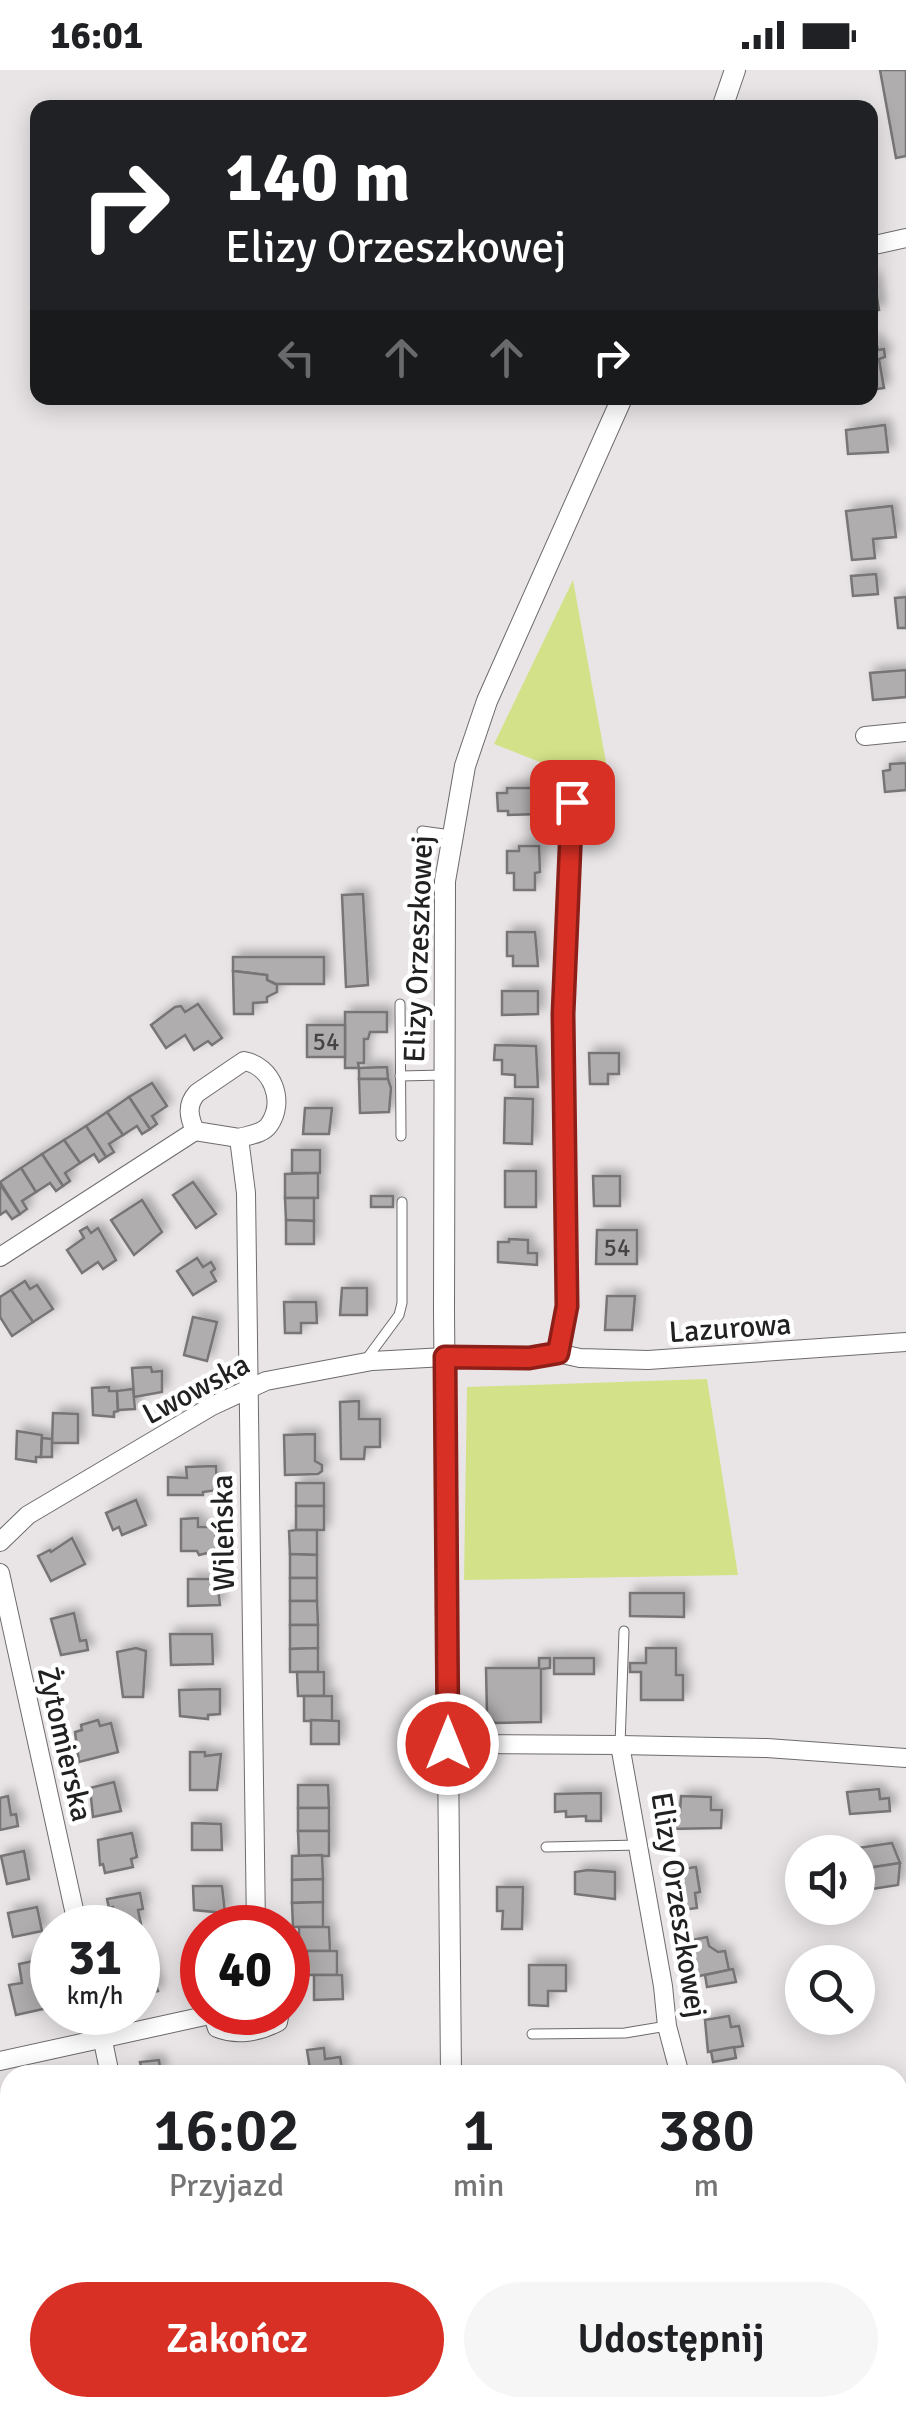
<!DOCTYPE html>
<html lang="pl">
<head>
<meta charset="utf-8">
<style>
  body { margin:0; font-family:Signika,sans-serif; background:#f6f6f6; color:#202124; height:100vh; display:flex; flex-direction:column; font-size:38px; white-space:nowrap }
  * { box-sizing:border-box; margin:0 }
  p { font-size:32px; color:#757577 }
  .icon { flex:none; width:55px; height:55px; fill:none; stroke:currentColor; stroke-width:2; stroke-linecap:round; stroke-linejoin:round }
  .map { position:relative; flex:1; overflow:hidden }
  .side { position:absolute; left:0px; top:1995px; width:908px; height:352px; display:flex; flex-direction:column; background:#fff; border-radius:30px 30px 0 0; box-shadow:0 5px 25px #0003 }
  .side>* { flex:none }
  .banner { position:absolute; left:30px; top:30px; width:848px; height:305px; border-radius:20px; box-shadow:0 5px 25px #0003; background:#202124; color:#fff; overflow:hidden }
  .buttons { position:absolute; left:785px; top:1765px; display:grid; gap:20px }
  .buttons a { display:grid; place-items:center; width:90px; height:90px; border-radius:50%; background:#fff; box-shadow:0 5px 25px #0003; font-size:50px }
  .speed { position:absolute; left:30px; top:1835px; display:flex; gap:20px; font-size:50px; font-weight:700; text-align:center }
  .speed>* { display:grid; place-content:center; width:130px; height:130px; border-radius:50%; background:#fff; box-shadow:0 5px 25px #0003; line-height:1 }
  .speed small { font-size:25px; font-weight:400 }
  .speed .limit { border:15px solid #d22; background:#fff; color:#111 }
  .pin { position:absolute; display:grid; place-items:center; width:85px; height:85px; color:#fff; margin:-42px; border-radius:20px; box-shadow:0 5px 15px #0006 }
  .me { position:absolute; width:110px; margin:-55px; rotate:0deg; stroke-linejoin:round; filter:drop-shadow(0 0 8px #0008) }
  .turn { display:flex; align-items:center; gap:35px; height:210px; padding:0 30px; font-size:45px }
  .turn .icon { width:130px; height:130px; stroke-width:2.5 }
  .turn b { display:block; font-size:70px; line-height:85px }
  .lanes { display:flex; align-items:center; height:95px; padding:0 30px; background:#0003; justify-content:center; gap:50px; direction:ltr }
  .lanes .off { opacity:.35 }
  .eta { display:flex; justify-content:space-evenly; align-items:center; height:170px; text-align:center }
  .eta b { font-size:60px; font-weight:600; line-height:70px }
  .cta { display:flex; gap:20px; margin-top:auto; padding:20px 30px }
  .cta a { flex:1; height:115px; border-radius:60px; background:#d93025; color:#fff; font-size:40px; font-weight:600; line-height:115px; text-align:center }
  .cta a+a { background:#f6f6f6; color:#202124 }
  .status { display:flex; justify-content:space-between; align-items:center; height:70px; padding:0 50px; background:#fff; direction:ltr }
  .status svg { height:28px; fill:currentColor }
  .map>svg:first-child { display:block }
  .green { fill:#d3e288 }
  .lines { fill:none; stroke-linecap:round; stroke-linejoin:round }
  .stream { stroke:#87952e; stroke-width:6 }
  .building { fill:#b0adae; stroke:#777475; stroke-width:2.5; filter:url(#shadow) }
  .service-casing { stroke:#6e6b6d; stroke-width:11 }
  .minor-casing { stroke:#6e6b6d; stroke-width:20 }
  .tertiary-casing { stroke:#6e6b6d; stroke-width:22 }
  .service { stroke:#fff; stroke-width:9 }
  .minor { stroke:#fff; stroke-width:18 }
  .tertiary { stroke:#fff; stroke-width:20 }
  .route-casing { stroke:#8d1f18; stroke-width:25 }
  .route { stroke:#d93025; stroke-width:18 }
  .labels { text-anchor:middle; stroke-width:9; stroke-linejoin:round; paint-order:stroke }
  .number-label { font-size:25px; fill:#464444 }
  .street-label { font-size:30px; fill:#222121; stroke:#fff }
</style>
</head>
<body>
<div class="status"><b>16:01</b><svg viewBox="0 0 49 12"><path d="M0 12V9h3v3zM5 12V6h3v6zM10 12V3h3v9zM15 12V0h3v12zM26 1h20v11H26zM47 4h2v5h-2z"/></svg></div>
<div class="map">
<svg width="906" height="2347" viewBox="0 0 906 2347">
  <defs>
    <filter id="shadow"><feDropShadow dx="5.5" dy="-5.5" stdDeviation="5" flood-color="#0004"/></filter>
  </defs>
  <rect width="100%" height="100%" fill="#e9e5e7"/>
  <g class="green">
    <polygon points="573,510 611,720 494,674"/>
    <polygon points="707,1309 738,1505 464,1510 467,1317"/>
    <polygon points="0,2161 10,2221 10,2338 24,2338 25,2347 0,2347"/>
    <polygon points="898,2167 906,2215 906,2347 635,2347 633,2338 898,2338"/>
  </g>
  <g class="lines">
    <polyline class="stream" points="641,2338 643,2347"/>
  </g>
  <g class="building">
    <polygon points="880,0 906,0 906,86 896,88"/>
    <polygon points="874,208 879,240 870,241 870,209"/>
    <polygon points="876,271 878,280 884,279 885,287 879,289 884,318 870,320 870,272"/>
    <polygon points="885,355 888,382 848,384 846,360"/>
    <polygon points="892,436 896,467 873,469 875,488 852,490 846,441"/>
    <polygon points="876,504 878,524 853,526 851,506"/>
    <polygon points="906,527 906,558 898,558 895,528"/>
    <polygon points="906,600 906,627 873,630 870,603"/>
    <polygon points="906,693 906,720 885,722 883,701 890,700 890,694"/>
    <polygon points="507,718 533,718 533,727 539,726 539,744 508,745 508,741 498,741 497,723 507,723"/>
    <polygon points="519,776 539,776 540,802 535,803 535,820 514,820 514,803 507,803 507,781 519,781"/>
    <polygon points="363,824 368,915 346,917 342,825"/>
    <polygon points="507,862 535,862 538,896 513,896 513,886 507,886"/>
    <polygon points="233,887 324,887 324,914 276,914 267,910 267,905 233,901"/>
    <polygon points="233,901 267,905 267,910 277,915 277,922 267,927 267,932 253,933 253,944 234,944"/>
    <polygon points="502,921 538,921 538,944 502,945"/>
    <polygon points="198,934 222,968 212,975 208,971 194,980 185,965 166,978 151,955 175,937 181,936 185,942"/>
    <polygon points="345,942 387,942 387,962 370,962 368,969 364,969 364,993 358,993 359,998 345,998"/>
    <rect x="307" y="955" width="38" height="32"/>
    <polygon points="495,975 536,976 538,1017 515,1017 515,1005 502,1004 502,990 494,990"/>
    <polygon points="589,983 619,983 619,1004 608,1004 608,1014 590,1014"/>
    <polygon points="387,997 388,1009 359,1009 359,998"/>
    <polygon points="359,1009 388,1009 391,1018 389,1042 360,1043"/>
    <polygon points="152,1013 167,1036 152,1046 157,1054 150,1059 129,1027"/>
    <polygon points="129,1027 150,1059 142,1064 137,1056 123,1065 107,1042"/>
    <polygon points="505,1028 533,1029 532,1074 504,1073"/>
    <polygon points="305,1038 332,1038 329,1064 303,1064"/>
    <polygon points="107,1042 123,1065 109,1074 114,1082 106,1087 86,1056"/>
    <polygon points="86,1056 106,1087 99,1092 94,1084 80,1093 64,1070"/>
    <polygon points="64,1070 80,1093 65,1103 70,1111 63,1116 42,1084"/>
    <rect x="292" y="1080" width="28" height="23"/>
    <polygon points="42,1084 63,1116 56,1121 50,1113 36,1122 21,1098"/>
    <polygon points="21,1098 36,1122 22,1131 27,1139 20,1144 0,1112"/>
    <rect x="505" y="1101" width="31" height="36"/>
    <polygon points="318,1103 318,1128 285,1128 285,1104"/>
    <polygon points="593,1106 620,1106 620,1136 594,1136"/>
    <polygon points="193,1112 216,1144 196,1158 173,1125"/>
    <polygon points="0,1114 20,1144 12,1149 6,1141 0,1145"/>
    <rect x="371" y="1126" width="22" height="11"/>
    <polygon points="285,1128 314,1128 314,1151 286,1150"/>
    <polygon points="142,1130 162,1162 134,1185 111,1150"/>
    <polygon points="286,1150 314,1151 314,1174 286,1174"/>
    <polygon points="87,1157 91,1163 98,1158 116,1190 103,1199 98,1192 82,1203 67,1180 84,1168 80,1161"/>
    <polygon points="597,1160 637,1160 637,1194 596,1194"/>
    <polygon points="509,1169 528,1170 528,1183 537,1183 537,1195 498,1192 498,1172 509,1172"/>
    <polygon points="197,1188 203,1197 211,1192 215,1199 211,1202 216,1211 193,1225 177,1201"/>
    <polygon points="25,1211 30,1219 37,1215 53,1239 33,1252 11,1220"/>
    <polygon points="342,1218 367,1218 367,1245 340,1245"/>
    <polygon points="11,1220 33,1252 12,1266 0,1247 0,1227"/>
    <polygon points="607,1226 635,1226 632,1260 605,1260"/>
    <polygon points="284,1232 316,1232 317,1253 301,1253 301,1263 285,1263"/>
    <polygon points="193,1247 217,1252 207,1291 184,1285"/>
    <polygon points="151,1297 152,1302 162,1301 162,1322 134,1327 132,1298"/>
    <polygon points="109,1317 109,1321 117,1321 118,1341 114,1342 114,1347 93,1345 92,1318"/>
    <polygon points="133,1319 135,1339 118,1340 117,1321"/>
    <polygon points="359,1331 359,1349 380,1349 380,1377 365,1377 364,1389 341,1389 340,1332"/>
    <polygon points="53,1343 78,1344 78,1373 52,1373"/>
    <polygon points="17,1361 42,1365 41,1387 36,1387 36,1392 16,1389"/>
    <polygon points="315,1364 315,1391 322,1395 322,1401 318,1404 285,1405 284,1365"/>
    <polygon points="42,1368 52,1369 52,1387 41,1387"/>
    <polygon points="216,1396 217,1420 203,1422 203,1425 168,1425 168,1407 187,1408 186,1397"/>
    <rect x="296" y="1413" width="28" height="23"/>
    <polygon points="136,1430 146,1455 122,1465 119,1457 113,1460 106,1443"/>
    <rect x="296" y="1436" width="28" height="24"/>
    <polygon points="198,1448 198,1457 215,1457 216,1481 199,1485 197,1481 181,1481 181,1449"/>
    <polygon points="296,1460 317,1460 317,1485 290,1484 289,1461"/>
    <polygon points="72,1468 85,1494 51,1511 38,1486 50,1480 51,1482"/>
    <polygon points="290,1484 317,1485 317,1508 290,1508"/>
    <rect x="290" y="1508" width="27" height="23"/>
    <polygon points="188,1509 217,1509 220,1535 188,1536"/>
    <polygon points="630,1523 684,1523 684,1547 630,1546"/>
    <polygon points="290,1531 317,1531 318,1555 290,1555"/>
    <polygon points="74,1543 80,1571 86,1570 88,1580 61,1585 51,1549"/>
    <polygon points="290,1555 318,1555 318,1578 290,1579"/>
    <polygon points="170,1564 212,1564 213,1594 171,1595"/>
    <polygon points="136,1578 146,1581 143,1627 123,1627 117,1582"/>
    <polygon points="318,1578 318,1602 290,1602 290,1579"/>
    <polygon points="646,1578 676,1578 676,1605 683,1605 683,1630 641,1630 641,1602 630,1602 630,1593 646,1593"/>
    <polygon points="539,1588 550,1588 550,1598 541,1599 541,1652 495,1653 487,1645 486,1598 539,1598"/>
    <rect x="554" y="1588" width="40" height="16"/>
    <polygon points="297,1602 324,1602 324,1626 298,1626"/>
    <polygon points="220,1619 220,1644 208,1645 208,1649 180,1646 179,1620"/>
    <rect x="304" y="1626" width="28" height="25"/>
    <polygon points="98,1650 100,1656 111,1653 118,1682 79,1692 75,1662 82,1660 81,1655"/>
    <polygon points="311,1650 339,1651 339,1674 311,1674"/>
    <polygon points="190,1682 205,1682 205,1686 221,1684 217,1720 190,1720"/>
    <polygon points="114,1712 121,1741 93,1747 90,1718"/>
    <polygon points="298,1715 328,1715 329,1738 298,1738"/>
    <polygon points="879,1719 880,1729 889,1728 890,1741 850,1744 847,1722"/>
    <polygon points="601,1723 601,1751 586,1751 586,1746 566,1747 566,1741 555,1742 555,1724"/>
    <polygon points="8,1726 11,1745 16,1744 18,1756 0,1760 0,1728"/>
    <polygon points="681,1726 711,1727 711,1740 722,1740 721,1758 668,1759 668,1741 680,1741"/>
    <rect x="298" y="1738" width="31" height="23"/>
    <polygon points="192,1753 221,1754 222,1780 192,1780"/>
    <polygon points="298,1761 329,1761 329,1786 299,1786"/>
    <polygon points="132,1763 137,1787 131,1789 133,1797 105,1803 103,1794 100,1795 98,1770"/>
    <polygon points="892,1773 900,1793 861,1799 858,1778"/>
    <polygon points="24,1781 29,1809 7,1814 1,1786"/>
    <polygon points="322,1785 323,1809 292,1810 292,1786"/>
    <polygon points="900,1793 898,1815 865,1820 861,1799"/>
    <polygon points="696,1797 700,1822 695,1823 697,1838 681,1840 679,1825 674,1826 670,1801"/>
    <polygon points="588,1800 615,1802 615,1829 575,1824 575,1802"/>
    <polygon points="323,1809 323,1832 292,1833 292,1810"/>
    <polygon points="193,1816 222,1816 225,1843 194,1840"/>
    <polygon points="497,1817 523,1817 522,1859 502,1859 503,1841 497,1841"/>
    <polygon points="140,1823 143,1839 138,1840 141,1854 118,1858 113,1837 109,1838 107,1829"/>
    <polygon points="323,1832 323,1857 293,1857 292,1833"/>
    <polygon points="37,1837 42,1861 13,1867 8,1843"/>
    <polygon points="299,1857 329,1857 330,1881 299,1881"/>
    <polygon points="707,1867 709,1876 718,1882 725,1881 729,1900 694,1907 687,1871"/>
    <rect x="307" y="1881" width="30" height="24"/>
    <polygon points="202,1882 202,1919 190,1921 188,1888 199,1887 198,1883"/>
    <polygon points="43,1889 52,1937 16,1945 9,1915 22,1913 19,1894"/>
    <polygon points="148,1889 158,1921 138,1925 138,1891"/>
    <polygon points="529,1895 566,1895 566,1921 548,1921 548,1936 529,1935"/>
    <polygon points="733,1899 736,1912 707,1917 705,1905"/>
    <polygon points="314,1905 342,1905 343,1929 314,1930"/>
    <polygon points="729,1946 731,1957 739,1956 743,1976 708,1982 705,1950"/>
    <polygon points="734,1977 736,1988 713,1992 711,1981"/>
    <polygon points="324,1978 325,1989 340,1987 343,2005 315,2005 315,1999 310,1999 307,1980"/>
    <polygon points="159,1990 161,2005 143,2005 140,1992"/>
    <polygon points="10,2051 10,2087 2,2088 0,2053"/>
  </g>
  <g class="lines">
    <g class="service-casing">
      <g id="service">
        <polyline points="422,761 451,765"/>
        <polyline points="400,934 401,1066"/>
        <polyline points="400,1006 444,1005"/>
        <polyline points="365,1291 399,1245 402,1233 402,1132"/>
        <polyline points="620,1675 624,1561"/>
        <polyline points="546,1777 639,1775"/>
        <polyline points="532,1964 625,1963 667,1956"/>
      </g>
    </g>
    <g class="minor-casing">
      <g id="minor">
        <polyline points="870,176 906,168"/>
        <polyline points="865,666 906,662"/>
        <path d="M195,1061C189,1047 186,1035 197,1023L244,991C272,996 286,1031 269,1055C263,1064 249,1065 239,1068L246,1123L256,1858"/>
        <polyline points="195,1061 239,1068"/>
        <polyline points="0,1187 195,1061"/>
        <polyline points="557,1283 580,1288 648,1290 906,1272"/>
        <polyline points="0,1472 28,1445 212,1336 266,1311 372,1291 445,1287 529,1288 557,1283 564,1263 567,1236 563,944 572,732"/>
        <polyline points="0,1503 78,1858"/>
        <polyline points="449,1674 620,1675 663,1916 667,1956 680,2005"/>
        <polyline points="620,1675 767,1678 906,1688"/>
        <polyline points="97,1942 110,2005"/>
        <path d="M213,1946L217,1958C237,1966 259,1962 278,1952L280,1942"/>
        <polyline points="0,1991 223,1942"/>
      </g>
    </g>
    <g class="tertiary-casing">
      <g id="tertiary">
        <polyline points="722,38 735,0"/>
        <polyline points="451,2005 444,1242 445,811 465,696 487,631 622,328"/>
        <polyline points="454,2338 454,2347"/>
      </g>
    </g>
    <use href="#service" class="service"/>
    <use href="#minor" class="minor"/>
    <use href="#tertiary" class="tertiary"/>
  </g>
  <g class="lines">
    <g class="route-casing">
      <polyline id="route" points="448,1674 445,1287 529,1288 558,1283 567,1236 563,944 572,732"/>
    </g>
    <use href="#route" class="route"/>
  </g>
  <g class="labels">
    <g class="number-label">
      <text x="326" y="980">54</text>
      <text x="617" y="1186">54</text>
    </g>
    <g class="street-label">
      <text transform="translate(418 879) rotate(-88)" y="10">Elizy Orzeszkowej</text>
      <text transform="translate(730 1258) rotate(-4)" y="10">Lazurowa</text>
      <text transform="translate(196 1319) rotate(-28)" y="10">Lwowska</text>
      <text transform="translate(223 1463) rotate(-91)" y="10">Wileńska</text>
      <text transform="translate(65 1674) rotate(77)" y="10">Żytomierska</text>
      <text transform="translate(679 1835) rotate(81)" y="10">Elizy Orzeszkowej</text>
    </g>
  </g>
</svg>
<div class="buttons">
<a><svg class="icon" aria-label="sound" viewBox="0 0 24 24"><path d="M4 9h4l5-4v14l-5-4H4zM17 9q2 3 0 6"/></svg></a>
<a><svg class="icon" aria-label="search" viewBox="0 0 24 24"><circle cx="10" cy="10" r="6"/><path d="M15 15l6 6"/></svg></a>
</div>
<div class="speed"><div>31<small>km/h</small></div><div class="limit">40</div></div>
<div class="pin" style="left:572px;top:732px;background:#d93025"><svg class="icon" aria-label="arrive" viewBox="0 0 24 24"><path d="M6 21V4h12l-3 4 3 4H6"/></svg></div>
<svg class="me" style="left:448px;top:1674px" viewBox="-20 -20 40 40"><circle r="17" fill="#d93025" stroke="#fff" stroke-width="3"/><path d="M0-11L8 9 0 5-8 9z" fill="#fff"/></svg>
<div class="banner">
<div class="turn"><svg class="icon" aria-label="right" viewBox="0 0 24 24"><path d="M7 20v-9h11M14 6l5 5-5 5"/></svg><div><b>140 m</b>Elizy Orzeszkowej</div></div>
<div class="lanes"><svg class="icon off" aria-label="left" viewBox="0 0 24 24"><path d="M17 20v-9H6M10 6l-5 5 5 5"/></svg><svg class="icon off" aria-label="ahead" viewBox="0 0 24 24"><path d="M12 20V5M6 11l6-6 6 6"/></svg><svg class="icon off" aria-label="ahead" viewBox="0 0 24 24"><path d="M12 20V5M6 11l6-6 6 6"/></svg><svg class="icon" aria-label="right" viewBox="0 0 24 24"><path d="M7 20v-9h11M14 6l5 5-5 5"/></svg></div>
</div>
<section class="side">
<div class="eta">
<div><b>16:02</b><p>Przyjazd</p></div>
<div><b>1</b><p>min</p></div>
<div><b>380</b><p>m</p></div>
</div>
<div class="cta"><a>Zakończ</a><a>Udostępnij</a></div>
</section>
</div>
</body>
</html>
